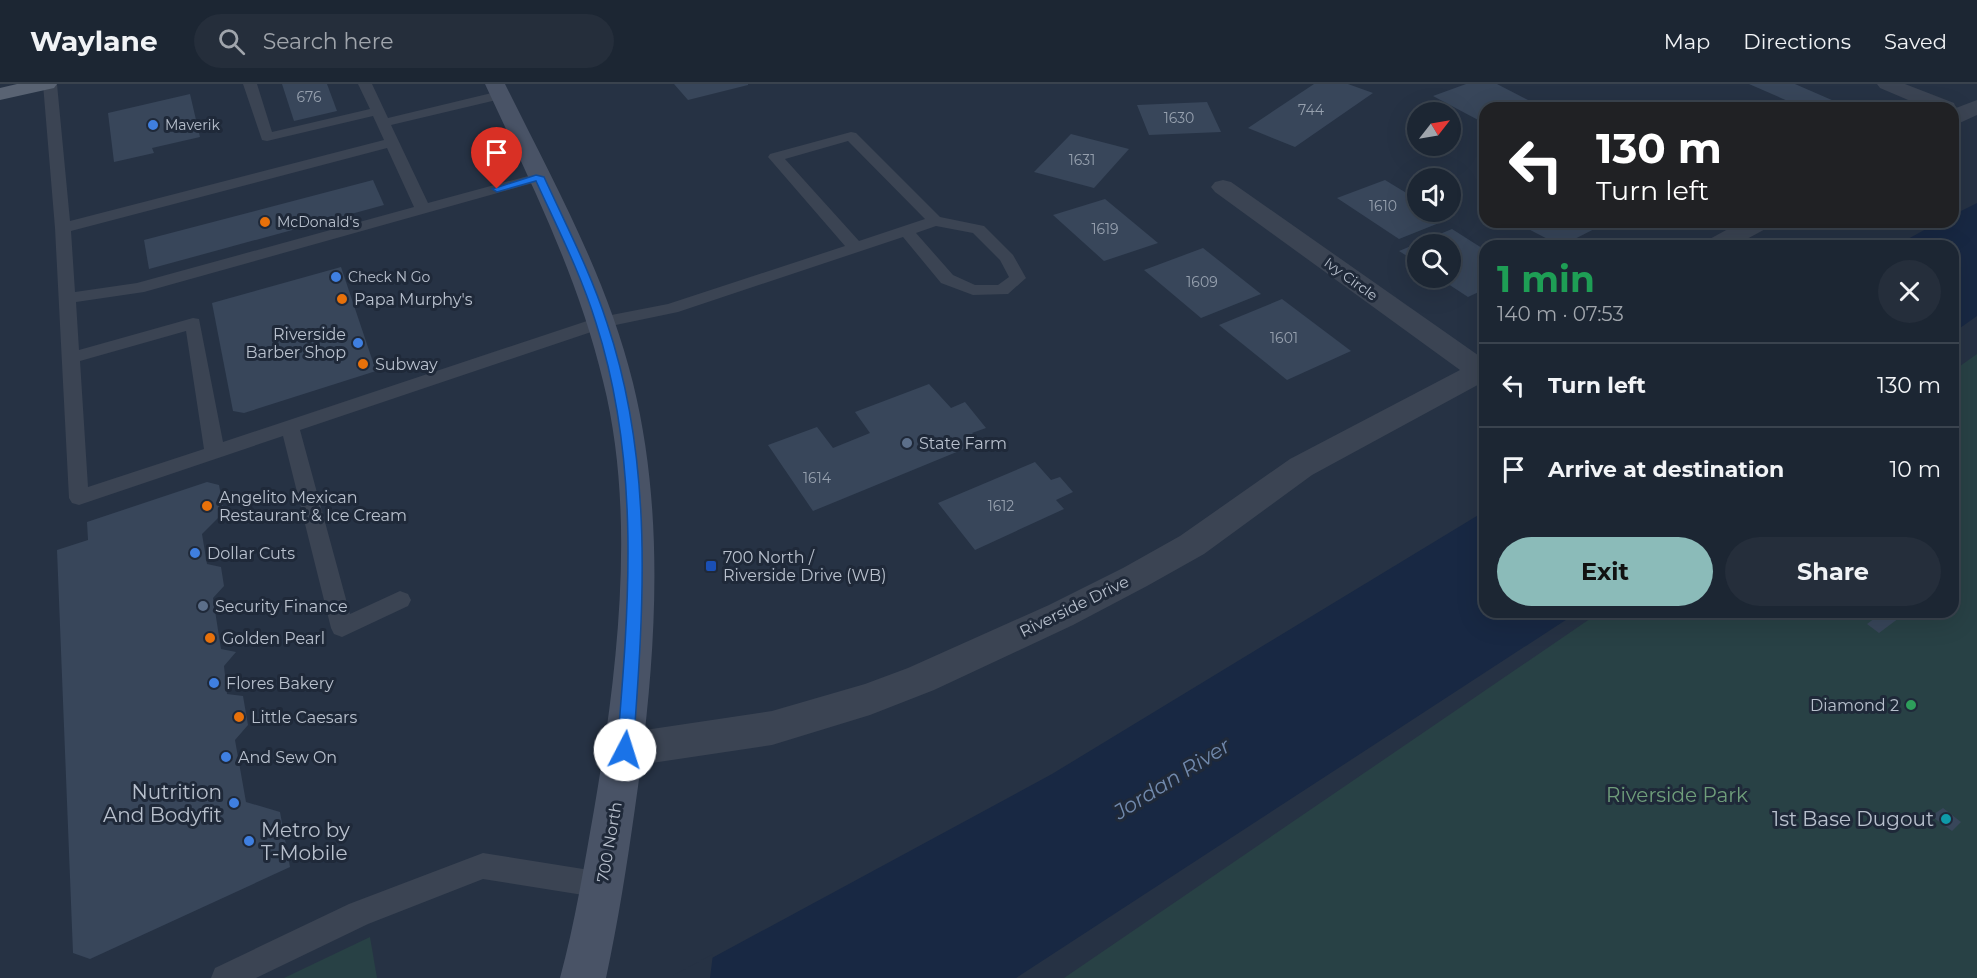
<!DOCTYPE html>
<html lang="en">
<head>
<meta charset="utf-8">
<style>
  body { margin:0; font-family:Montserrat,sans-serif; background:#252e3b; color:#f1f3f6; height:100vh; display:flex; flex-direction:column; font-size:22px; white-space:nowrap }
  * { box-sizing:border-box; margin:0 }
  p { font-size:20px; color:#a0a5ac }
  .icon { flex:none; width:33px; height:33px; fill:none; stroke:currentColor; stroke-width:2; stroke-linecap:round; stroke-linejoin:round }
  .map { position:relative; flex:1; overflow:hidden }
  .details { position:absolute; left:1479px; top:156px; width:480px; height:378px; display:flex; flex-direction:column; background:#1c2633; border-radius:18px; box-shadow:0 6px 24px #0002,0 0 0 2px #3a434e }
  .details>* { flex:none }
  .top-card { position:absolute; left:1479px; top:18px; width:480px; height:126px; border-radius:18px; box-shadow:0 6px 24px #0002,0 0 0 2px #3a434e; background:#202124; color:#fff; overflow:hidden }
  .needle { width:39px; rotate:59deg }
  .buttons { position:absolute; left:1407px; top:18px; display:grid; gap:12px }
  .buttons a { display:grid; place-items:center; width:54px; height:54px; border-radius:50%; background:#1c2633; box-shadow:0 6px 24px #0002,0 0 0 2px #3a434e; font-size:30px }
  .pin { position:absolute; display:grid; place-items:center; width:51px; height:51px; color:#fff; margin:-62px -26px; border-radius:50% 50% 50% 0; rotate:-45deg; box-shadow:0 0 6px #0007 }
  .pin .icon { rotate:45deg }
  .me { position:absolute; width:66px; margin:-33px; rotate:5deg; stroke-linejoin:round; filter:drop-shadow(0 0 4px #0008) }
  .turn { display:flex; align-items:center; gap:21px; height:126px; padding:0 18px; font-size:27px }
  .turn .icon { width:78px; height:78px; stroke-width:2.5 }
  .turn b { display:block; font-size:42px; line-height:51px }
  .round { display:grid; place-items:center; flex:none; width:63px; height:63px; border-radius:32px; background:#252e3b }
  .head { display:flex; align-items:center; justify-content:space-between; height:102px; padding:0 18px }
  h1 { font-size:36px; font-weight:700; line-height:45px; color:#1e9e55 }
  .button { display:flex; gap:12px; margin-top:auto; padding:12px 18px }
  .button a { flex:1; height:69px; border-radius:36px; background:#8bbbb9; color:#111; font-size:24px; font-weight:700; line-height:69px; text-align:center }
  .button a+a { background:#252e3b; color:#f1f3f6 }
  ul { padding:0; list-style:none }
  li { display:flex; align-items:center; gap:18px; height:84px; padding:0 18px; border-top:2px solid #3a434e }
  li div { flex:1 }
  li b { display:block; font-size:22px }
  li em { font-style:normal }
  header { display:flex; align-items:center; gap:36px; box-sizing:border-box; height:84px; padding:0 30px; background:#1c2633; border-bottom:2px solid #3a434e }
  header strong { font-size:28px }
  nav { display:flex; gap:33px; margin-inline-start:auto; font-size:21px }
  .search { width:420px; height:54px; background:#252e3b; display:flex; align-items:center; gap:15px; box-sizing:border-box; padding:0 21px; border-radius:33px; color:#a0a5ac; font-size:22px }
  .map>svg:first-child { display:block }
  .green { fill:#284145 }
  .water { fill:#182843 }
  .pier { fill:#263244 }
  .building { fill:#38465a }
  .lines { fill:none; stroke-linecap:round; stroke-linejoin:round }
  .service { fill:#3b4453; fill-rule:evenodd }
  .minor { fill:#3b4453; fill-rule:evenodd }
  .secondary { fill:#495366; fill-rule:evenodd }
  .primary { fill:#596373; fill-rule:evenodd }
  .route { fill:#1a73e8; stroke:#114b97; stroke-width:1.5 }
  .shop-dot { fill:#3f7fe0; stroke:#1f2939; stroke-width:2 }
  .food-dot { fill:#e8710a; stroke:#1f2939; stroke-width:2 }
  .service-dot { fill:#5c6f8a; stroke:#1f2939; stroke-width:2 }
  .transit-dot { fill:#1a4fb4; stroke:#1f2939; stroke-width:2 }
  .leisure-dot { fill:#2e9e5b; stroke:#1f2939; stroke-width:2 }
  .culture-dot { fill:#0f9aa8; stroke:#1f2939; stroke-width:2 }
  .labels { text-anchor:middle; stroke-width:6; stroke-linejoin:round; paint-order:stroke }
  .number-label { font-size:14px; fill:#96a0ae }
  .far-poi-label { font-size:14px; fill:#b8c0cd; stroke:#1f2939; text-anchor:start }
  .far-street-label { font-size:14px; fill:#b8c0cd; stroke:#1f2939 }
  .poi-label { font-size:16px; fill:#b8c0cd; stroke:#1f2939; text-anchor:start }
  .street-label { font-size:16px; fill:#b8c0cd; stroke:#1f2939 }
  .near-poi-label { font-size:20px; fill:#b8c0cd; stroke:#1f2939; text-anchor:end }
  .near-park-label { font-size:20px; fill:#6f9e7b; stroke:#1f2939 }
  .near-water-label { font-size:21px; font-style:italic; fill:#7189ac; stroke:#1f2939 }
</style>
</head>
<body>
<header>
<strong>Waylane</strong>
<div class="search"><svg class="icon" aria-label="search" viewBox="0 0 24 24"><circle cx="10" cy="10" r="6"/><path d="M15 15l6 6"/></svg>Search here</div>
<nav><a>Map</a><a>Directions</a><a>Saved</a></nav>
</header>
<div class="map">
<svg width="1977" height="894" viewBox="0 0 1977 894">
  <rect width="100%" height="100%" fill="#263244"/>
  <g class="green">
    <polygon points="1977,270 1977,894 1064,894 1600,528 1953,528 1953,287"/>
    <polygon points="370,853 377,894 284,894"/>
  </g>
  <g class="water">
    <polygon points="1977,119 1977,232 1953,249 1953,162 1895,162 1939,138 1953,138 1953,131"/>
    <polygon points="1485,427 1485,528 1578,528 1016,894 675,894 1052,690"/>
  </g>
  <polygon class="pier" points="713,870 710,894 672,894 674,891"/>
  <g class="building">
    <polygon points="282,0 327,0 337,27 294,37"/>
    <polygon points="674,0 748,0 748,1 688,16"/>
    <polygon points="1314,0 1348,0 1373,9 1295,63 1248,44"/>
    <polygon points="1466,0 1497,0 1532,18 1516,24 1485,24 1485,35 1480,37 1433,12"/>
    <polygon points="1749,0 1795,0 1841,20 1830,24 1804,24"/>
    <polygon points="190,10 200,53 152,64 154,69 114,78 108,29"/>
    <polygon points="1207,18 1221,48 1149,51 1137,21"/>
    <polygon points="1071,50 1129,65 1094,104 1034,88"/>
    <polygon points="373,96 384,121 149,185 144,156"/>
    <polygon points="1385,96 1418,116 1418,128 1436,128 1449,135 1399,155 1337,114"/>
    <polygon points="1105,115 1158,159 1104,177 1053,131"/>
    <polygon points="1515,138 1608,138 1561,162"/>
    <polygon points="1452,145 1485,166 1485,205 1468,213 1439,194 1450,194 1450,160 1418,160 1418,179 1399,167"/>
    <polygon points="1203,164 1261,210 1201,234 1144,186"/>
    <polygon points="341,183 376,287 244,329 233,327 212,219"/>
    <polygon points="1282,215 1351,267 1287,296 1219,241"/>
    <polygon points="929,300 951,324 965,318 986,344 972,349 981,358 813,427 768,361 817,343 833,364 870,349 855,328"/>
    <polygon points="1035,378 1051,396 1060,393 1073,408 1056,416 1064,425 975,466 938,419"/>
    <polygon points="207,398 219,401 224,428 202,450 207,480 221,483 224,502 213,514 221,565 236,568 224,582 227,610 243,612 248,641 235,656 246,718 280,728 290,783 90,875 73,869 57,466 88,456 87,438"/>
    <polygon points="1883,528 1907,528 1879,549 1867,540"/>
    <polygon points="1943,724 1961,738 1952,747 1931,732"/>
  </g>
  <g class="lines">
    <g class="service">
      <path d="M43,0H57L70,137L384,56L373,32L267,57L262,56L243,0H257L272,48L370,25L358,0H372L388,34L500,7L507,11L505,14L391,41L428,119L539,89L544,90L546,93L544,96L144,208L76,218L79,266L193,234L199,235L223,358L596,234L668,220L845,162L768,73L770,70L851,48L856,49L940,133L984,142L1013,171L1026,194L1008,210L973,211L941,199L903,153L678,228L606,243L300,346L350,530L400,507L408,510L411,516L408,522L342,553L334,550L331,544L283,352L79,421L72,419L69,414L55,144ZM848,57L925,135L859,157L785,75ZM387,64L414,123L137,199L75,208L71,147ZM936,142L973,149L1000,176L1009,193L998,201H975L953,191L916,149ZM186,247L204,365L88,403L80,277Z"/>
      <polygon points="483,769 602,788 612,792 616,801 612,810 602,814 483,795 368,840 256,894 211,894 215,884 349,820"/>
    </g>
    <g class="minor">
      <polygon points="1877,0 1905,0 1954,19 1956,24 1977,16 1977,31 1953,42 1953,24 1927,24 1880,4"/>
      <polygon points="1223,96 1231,98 1485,276 1485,297 1312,391 1204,470 1147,502 1073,541 934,606 870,631 772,661 625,683 611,678 606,666 611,654 625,649 772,627 865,600 908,584 1049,521 1123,484 1180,452 1290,375 1460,286 1215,108 1211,103 1215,98"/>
      <polygon points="1741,138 1772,138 1769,143 1734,162 1702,162 1706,157"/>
    </g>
    <path class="secondary" d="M485,0H505C553,97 607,193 633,299C667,437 655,585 635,724C627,781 618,838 606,894H560C575,839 584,782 594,726C617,591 637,431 603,297C578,192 530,97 485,0Z"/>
    <polygon class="primary" points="17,0 57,0 54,4 0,16 0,4"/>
  </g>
  <path class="route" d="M536,91L544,93C566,141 591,189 607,239C654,378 644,522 633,666L630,671L625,673L619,671L617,666C629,523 641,379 596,239C581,190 557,143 536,97L497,108L492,105Z"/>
  <g class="shop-dot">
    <circle cx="153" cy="41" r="6"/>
    <circle cx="336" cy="193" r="6"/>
    <circle cx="358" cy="259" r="6"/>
    <circle cx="195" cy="469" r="6"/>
    <circle cx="214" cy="599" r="6"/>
    <circle cx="226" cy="673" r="6"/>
    <circle cx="234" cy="719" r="6"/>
    <circle cx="249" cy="757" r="6"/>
  </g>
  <g class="food-dot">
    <circle cx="265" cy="138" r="6"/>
    <circle cx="342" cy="215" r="6"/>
    <circle cx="363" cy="280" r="6"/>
    <circle cx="207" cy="422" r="6"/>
    <circle cx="210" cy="554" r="6"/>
    <circle cx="239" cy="633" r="6"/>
  </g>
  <g class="service-dot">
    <circle cx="907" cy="359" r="6"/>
    <circle cx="203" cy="522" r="6"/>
  </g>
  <rect class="transit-dot" x="705" y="476" width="12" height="12" rx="3"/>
  <circle class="leisure-dot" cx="1911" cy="621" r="6"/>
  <circle class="culture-dot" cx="1946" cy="735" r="6"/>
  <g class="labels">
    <g class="number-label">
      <text x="309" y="18">676</text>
      <text x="1311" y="31">744</text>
      <text x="1179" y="39">1630</text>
      <text x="1082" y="81">1631</text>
      <text x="1383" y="127">1610</text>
      <text x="1105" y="150">1619</text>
      <text x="1202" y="203">1609</text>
      <text x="1284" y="259">1601</text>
      <text x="817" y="399">1614</text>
      <text x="1001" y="427">1612</text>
    </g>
    <g class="far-poi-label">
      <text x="165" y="46">Maverik</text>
      <text x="277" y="143">McDonald's</text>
      <text x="348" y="198">Check N Go</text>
    </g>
    <g class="far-street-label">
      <text transform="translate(1351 195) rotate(36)" y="5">Ivy Circle</text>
    </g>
    <g class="poi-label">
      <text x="354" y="221">Papa Murphy's</text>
      <text x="346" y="256" text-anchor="end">Riverside<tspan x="346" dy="18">Barber Shop</tspan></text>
      <text x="375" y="286">Subway</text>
      <text x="919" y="365">State Farm</text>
      <text x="219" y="419">Angelito Mexican<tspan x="219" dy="18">Restaurant &amp; Ice Cream</tspan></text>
      <text x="207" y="475">Dollar Cuts</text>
      <text x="723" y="479">700 North /<tspan x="723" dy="18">Riverside Drive (WB)</tspan></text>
      <text x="215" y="528">Security Finance</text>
      <text x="222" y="560">Golden Pearl</text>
      <text x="226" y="605">Flores Bakery</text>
      <text x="1899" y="627" text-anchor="end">Diamond 2</text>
      <text x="251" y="639">Little Caesars</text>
      <text x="238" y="679">And Sew On</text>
    </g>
    <g class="street-label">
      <text transform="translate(1074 522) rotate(-26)" y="6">Riverside Drive</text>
      <text transform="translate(609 758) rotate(-80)" y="6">700 North</text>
    </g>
    <g class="near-poi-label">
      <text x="222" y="715">Nutrition<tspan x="222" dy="23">And Bodyfit</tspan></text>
      <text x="1934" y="742">1st Base Dugout</text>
      <text x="261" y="753" text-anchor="start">Metro by<tspan x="261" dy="23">T-Mobile</tspan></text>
    </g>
    <g class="near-park-label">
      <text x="1677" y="718">Riverside Park</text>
    </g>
    <g class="near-water-label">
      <text transform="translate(1172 695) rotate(-32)" y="7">Jordan River</text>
    </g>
  </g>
</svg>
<div class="buttons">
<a><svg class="needle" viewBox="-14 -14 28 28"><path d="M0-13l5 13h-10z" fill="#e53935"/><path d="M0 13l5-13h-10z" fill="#a0a5ac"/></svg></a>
<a><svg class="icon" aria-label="sound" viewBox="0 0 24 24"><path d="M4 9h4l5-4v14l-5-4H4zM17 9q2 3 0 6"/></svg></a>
<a><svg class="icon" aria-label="search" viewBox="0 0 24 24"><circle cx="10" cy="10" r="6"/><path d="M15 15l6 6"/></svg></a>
</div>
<div class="pin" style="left:497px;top:105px;background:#d93025"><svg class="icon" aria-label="arrive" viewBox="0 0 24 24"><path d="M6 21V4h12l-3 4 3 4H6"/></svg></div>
<svg class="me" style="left:625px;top:666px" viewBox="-20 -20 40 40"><circle r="19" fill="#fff"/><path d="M0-13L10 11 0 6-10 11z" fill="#1a73e8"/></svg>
<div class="top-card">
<div class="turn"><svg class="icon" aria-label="left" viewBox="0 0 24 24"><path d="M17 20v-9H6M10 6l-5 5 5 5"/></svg><div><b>130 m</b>Turn left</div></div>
</div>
<section class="details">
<div class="head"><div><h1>1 min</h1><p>140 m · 07:53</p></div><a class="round"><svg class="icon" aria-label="close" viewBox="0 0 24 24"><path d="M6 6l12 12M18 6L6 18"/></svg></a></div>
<ul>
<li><svg class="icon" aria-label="left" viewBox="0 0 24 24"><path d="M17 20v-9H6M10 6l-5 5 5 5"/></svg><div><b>Turn left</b></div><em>130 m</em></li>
<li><svg class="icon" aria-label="arrive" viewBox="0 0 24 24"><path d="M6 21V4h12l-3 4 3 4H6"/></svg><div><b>Arrive at destination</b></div><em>10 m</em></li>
</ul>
<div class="button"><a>Exit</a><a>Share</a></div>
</section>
</div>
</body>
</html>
